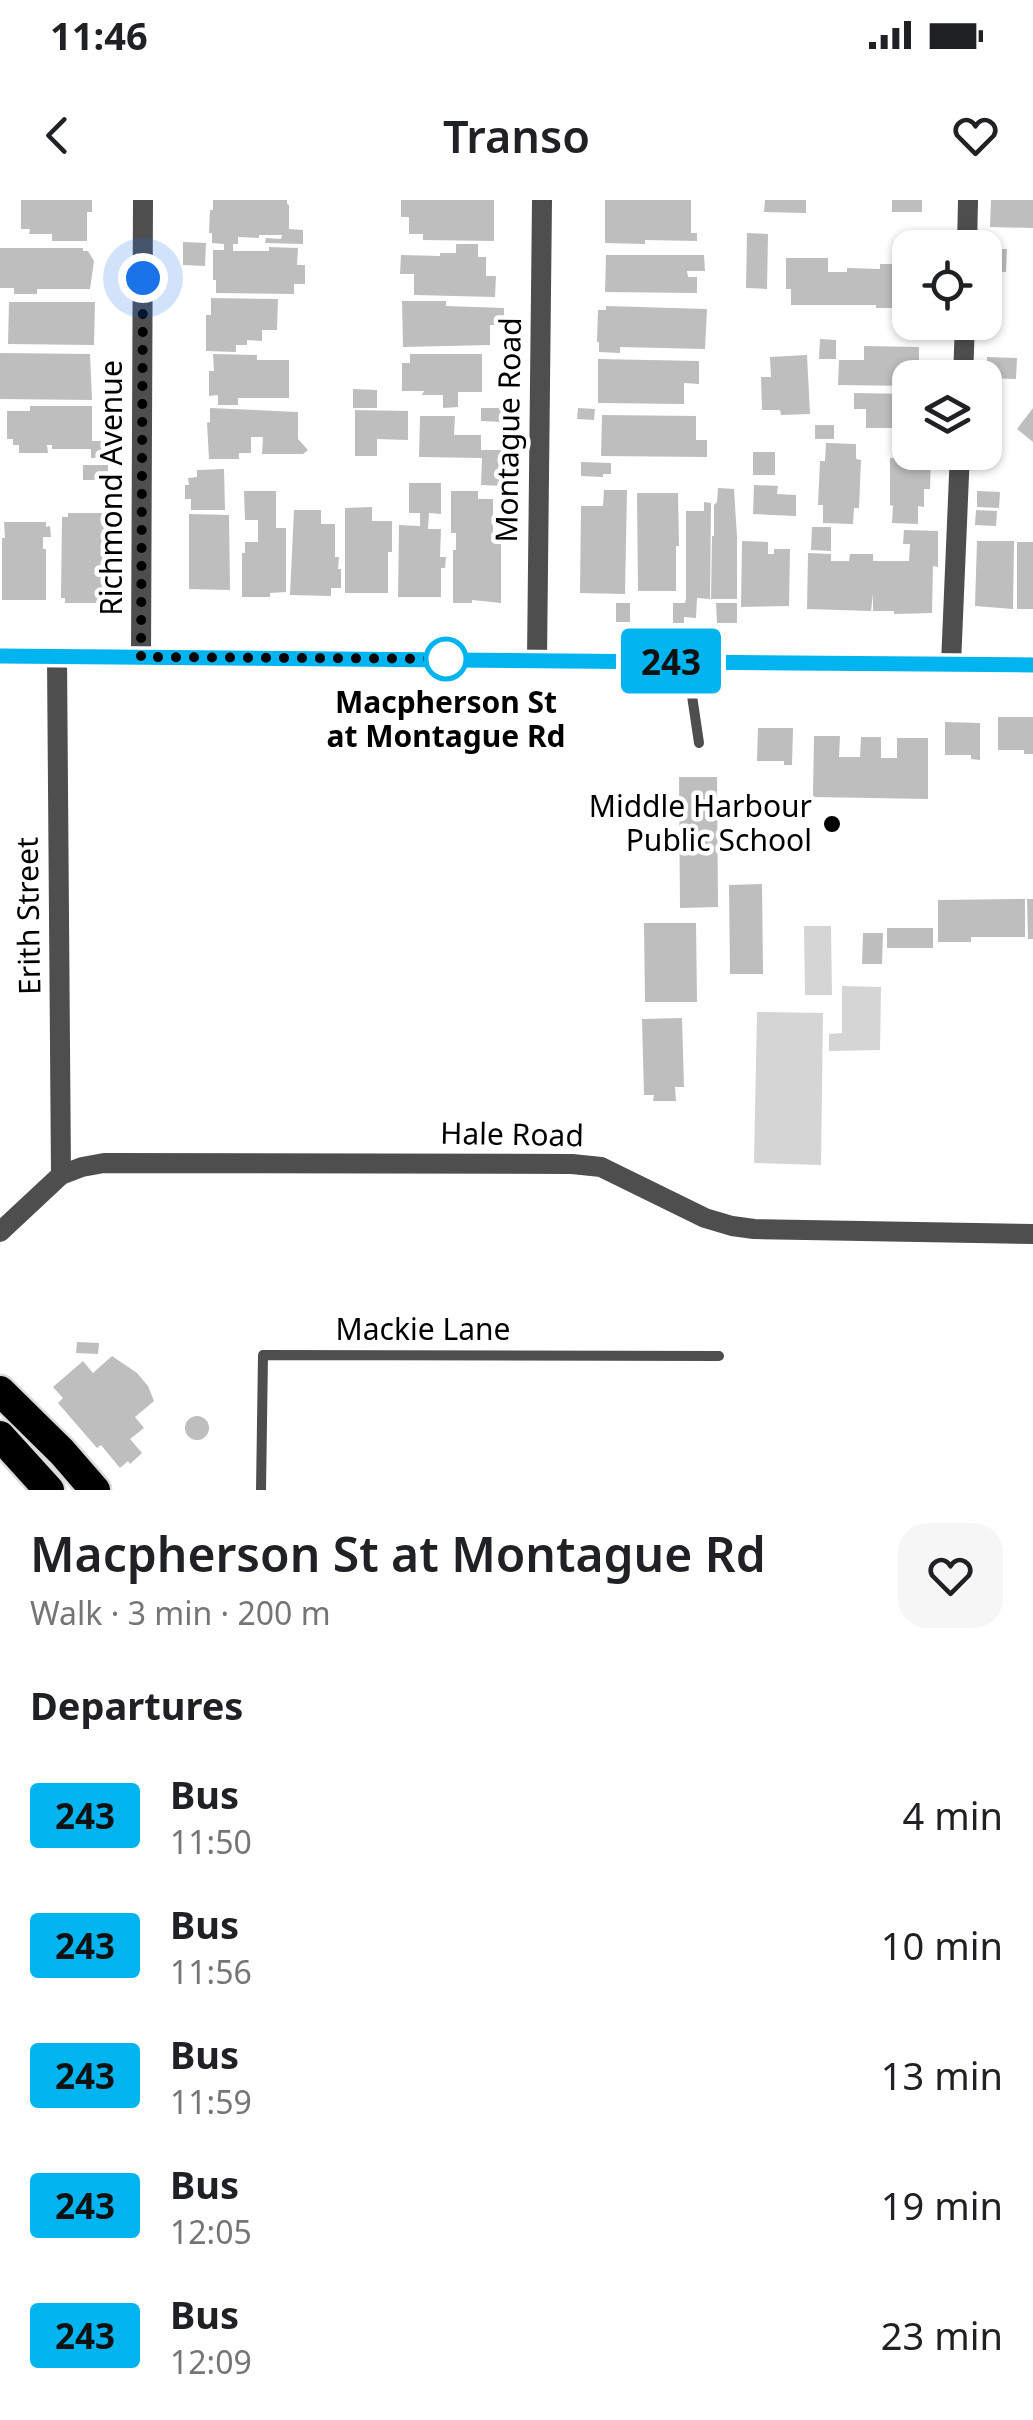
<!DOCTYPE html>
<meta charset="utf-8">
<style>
:root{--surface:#fff;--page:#f6f6f6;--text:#202124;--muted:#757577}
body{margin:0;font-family:"Noto Sans",sans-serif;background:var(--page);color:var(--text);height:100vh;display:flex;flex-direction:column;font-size:38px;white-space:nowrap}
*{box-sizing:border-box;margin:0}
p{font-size:32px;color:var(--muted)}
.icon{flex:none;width:55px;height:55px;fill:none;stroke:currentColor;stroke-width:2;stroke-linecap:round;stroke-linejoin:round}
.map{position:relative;height:1290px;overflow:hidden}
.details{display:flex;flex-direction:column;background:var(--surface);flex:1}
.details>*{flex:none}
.badge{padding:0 20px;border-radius:8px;font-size:35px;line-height:65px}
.fabs{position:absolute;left:892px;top:30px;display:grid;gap:20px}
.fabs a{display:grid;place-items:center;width:110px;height:110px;border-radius:20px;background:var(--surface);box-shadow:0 2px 8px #0004;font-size:50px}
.you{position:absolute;width:50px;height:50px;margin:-25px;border:8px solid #fff;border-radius:50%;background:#1a73e8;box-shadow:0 0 0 15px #1a73e833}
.map>.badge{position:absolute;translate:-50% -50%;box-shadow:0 0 0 5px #fff}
h2{padding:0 30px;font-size:38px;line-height:90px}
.round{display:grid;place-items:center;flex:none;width:105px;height:105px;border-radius:30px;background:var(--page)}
.headline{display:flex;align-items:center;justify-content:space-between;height:170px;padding:0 30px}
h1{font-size:48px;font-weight:600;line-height:75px}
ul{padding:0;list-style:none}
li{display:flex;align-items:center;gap:30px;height:130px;padding:0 30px}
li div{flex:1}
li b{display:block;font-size:38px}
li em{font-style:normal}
li .badge{min-width:110px;font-weight:700;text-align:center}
.status{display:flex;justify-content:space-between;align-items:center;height:70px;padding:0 50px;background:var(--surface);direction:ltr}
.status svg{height:28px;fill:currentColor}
header{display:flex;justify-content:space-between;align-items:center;height:130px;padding:0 30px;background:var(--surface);font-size:45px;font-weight:600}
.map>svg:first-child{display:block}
.green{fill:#d5d5d5}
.building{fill:#bebebe}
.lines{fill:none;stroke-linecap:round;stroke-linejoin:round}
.highway-casing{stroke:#dbdbdb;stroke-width:35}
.lane{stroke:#4e4e4e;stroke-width:10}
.street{stroke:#4e4e4e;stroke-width:20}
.secondary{stroke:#1b1b1b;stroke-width:20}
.highway{stroke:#000;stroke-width:30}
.line-casing{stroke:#fff;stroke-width:22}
.line{stroke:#00b5ef;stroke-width:15}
.walk{stroke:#000;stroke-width:10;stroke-dasharray:0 18}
.stop-dot{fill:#fff;stroke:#00b5ef;stroke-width:5}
.poi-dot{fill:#000;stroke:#fff;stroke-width:4}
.labels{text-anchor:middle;stroke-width:9;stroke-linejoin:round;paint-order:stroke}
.street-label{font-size:30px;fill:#000;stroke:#fff}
.stop-label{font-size:30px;font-weight:bold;fill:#000;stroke:#fff}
.poi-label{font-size:30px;fill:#000;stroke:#fff;text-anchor:end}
</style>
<div class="status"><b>11:46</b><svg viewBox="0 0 49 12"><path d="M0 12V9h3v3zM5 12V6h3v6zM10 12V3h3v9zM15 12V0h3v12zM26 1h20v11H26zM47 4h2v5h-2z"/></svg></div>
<header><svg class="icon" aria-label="back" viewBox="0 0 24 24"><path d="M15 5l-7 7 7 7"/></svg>Transo<svg class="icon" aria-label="heart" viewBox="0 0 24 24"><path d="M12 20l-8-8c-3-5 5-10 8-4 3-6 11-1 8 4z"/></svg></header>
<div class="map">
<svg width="1033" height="1290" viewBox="0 0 1033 1290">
<rect width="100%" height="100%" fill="#fff"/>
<!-- green -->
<g class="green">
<polygon points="804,726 831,726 832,795 805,795"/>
<polygon points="842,786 881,787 880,850 829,851 829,834 842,833"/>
<polygon points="757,812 823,813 821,965 754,963"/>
</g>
<!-- building -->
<g class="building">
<polygon points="21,0 92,0 92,12 87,12 87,41 52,41 52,34 29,34 30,29 21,29"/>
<polygon points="213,0 287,0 287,4 289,5 289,29 303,30 303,44 265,43 266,38 281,39 282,35 259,35 259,38 238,37 238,44 233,44 233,51 269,51 269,47 298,48 297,65 305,65 305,84 294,84 294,94 216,93 216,80 213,80 213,50 224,50 224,44 212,43 212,33 209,33 210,10 213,10"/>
<polygon points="401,0 494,0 494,41 423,40 423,34 409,34 409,17 401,17"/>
<polygon points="605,0 691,0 691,33 697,33 697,41 645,40 645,44 605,43"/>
<polygon points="765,0 806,0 806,13 764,12"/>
<rect x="892" y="0" width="30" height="12"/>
<polygon points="991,0 1033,0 1033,28 990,27"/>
<polygon points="747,33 768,34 767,89 746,88"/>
<polygon points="183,42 206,43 205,66 183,65"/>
<polygon points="456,44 478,44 478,57 486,57 486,76 496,76 495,97 414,95 414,74 400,74 401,55 440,56 440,53 456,53"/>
<polygon points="0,48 83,48 83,51 88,51 94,61 90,89 37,89 37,94 14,94 14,88 0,88"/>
<polygon points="985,49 1007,49 1006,72 985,72"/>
<polygon points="606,55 704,55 705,71 687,71 688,77 697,77 697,93 605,92"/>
<polygon points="786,58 828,58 828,72 847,72 847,68 880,69 880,64 908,64 910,98 908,98 907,108 876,108 876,105 791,105 791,89 786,89"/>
<polygon points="211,98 278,99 277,130 262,130 262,141 247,140 247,145 236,145 236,152 206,151 206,115 211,115"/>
<polygon points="402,101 446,101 446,106 504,108 504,125 490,125 490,145 403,147"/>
<polygon points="9,102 95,102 94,145 8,144"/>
<polygon points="606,106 707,109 705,149 620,147 620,153 599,152 599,142 597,142 598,110 606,110"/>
<rect x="926" y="122" width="19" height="13"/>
<polygon points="820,139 836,140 836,159 819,159"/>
<polygon points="864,146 919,147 919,164 923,164 923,178 910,178 910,186 838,185 839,160 864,160"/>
<polygon points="0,153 90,154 92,200 0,199"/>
<polygon points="213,154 257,155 257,160 289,160 289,198 238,198 238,205 218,205 218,195 209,196 209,171 214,171"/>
<polygon points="410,154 482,154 482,192 458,192 458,207 443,208 443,195 422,195 424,191 402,191 402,163 410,163"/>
<polygon points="807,155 810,214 781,215 780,210 762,210 761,177 771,177 770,157"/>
<polygon points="987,157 1017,158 1016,179 987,178"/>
<polygon points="598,159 699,161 699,184 684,183 684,204 598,203"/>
<polygon points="353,189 377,190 377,208 353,208"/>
<polygon points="854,193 910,194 910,228 866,228 866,209 854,209"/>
<polygon points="30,206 92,206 92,241 108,241 108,258 91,258 91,249 52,249 52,245 47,245 48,253 19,253 19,245 13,245 13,239 7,239 7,211 30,211"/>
<polygon points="210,208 298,212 298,239 308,250 303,254 262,254 263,237 251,237 251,253 239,253 239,259 209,259 207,223 210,222"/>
<polygon points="481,208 503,208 503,222 481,221"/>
<polygon points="578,208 595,209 594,220 577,219"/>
<polygon points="1033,208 1033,242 1017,229"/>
<polygon points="355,210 408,211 408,240 377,239 377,256 355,256"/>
<polygon points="602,215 696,216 696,240 707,240 707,257 601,256"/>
<polygon points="420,216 455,216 454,235 481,235 481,250 504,250 503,286 481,285 482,258 419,257"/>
<rect x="815" y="225" width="19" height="14"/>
<polygon points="826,243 856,244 856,259 861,260 859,308 854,308 853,324 823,323 823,305 818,305 820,261 825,261"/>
<polygon points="894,243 910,244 910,252 931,253 930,289 924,289 924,307 918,306 918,324 892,323 893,306 890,305 890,258 894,258"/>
<rect x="753" y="252" width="22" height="23"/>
<polygon points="581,262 611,263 611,274 603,274 603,277 581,276"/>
<rect x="83" y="265" width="25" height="15"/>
<polygon points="224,269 225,310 191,310 191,299 185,299 185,285 189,285 188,278 197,277 197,270"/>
<polygon points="409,283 441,283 441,314 429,313 428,329 441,329 440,357 446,357 445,368 441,368 441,397 398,397 399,325 420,326 420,313 409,313"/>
<polygon points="754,285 778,286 777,294 796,295 796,316 753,314"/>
<polygon points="718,288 734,289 737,337 737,399 711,399 712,336 714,336 714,305 717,302"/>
<polygon points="604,290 627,290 625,394 580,393 581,306 603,306"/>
<polygon points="244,291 276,291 276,328 286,328 286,392 270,393 270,397 242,397 242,353 245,353 245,342 258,342 258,320 245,320"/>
<polygon points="451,291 478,291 478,299 493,299 493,335 501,335 501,403 472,400 472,403 453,403 453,350 456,350 456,333 451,333"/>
<polygon points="977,291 1000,292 999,308 977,307"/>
<polygon points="637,293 678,293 679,346 676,346 676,391 638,391"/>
<polygon points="704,302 711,303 710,399 697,398 696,418 684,417 684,423 673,423 673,403 685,403 686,398 686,311 704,311"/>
<polygon points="372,307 372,321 392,321 392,352 388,352 388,393 345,393 345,308"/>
<polygon points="294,310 321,310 321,324 335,324 335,357 339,357 338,369 341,369 341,388 331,388 331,396 290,395"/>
<polygon points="976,310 997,311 996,326 975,325"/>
<polygon points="68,313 106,313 105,399 99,399 99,403 65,403 65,398 61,398 62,317 68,317"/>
<polygon points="189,314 229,315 230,390 189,389"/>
<polygon points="4,322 46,322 46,327 50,326 51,337 43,337 43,349 46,349 46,400 2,400 2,338 5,338"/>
<polygon points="812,327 831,327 831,351 811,350"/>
<polygon points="904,330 938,331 938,367 933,366 932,413 894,414 894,411 873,411 873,394 871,411 807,409 808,353 831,354 831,361 849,361 850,354 873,354 873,361 909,361 910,344 903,344"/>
<polygon points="742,341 768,342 768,354 774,354 774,349 790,349 789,406 741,407"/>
<polygon points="977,341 1014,341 1013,409 975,406"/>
<rect x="1017" y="342" width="16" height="67"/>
<rect x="616" y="403" width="14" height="19"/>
<polygon points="716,403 737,403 737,423 717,423"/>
<polygon points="998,517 1033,517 1033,554 1024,554 1024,550 998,550"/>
<polygon points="945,522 980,523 980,560 971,559 971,555 945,555"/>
<polygon points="758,528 793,528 792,565 784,565 784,561 757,561"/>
<polygon points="814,536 840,536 839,557 860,557 861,537 881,537 881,558 897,558 897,538 928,538 928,599 813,597"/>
<polygon points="679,577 717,577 718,707 680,708"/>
<polygon points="762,684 763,774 730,774 729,685"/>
<polygon points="1025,699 1025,737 971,737 971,742 938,742 938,700"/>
<polygon points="1027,699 1033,699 1033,739 1028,739"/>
<polygon points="644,723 696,723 697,802 645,802"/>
<rect x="887" y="728" width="46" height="20"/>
<polygon points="863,733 883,733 882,764 862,764"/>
<polygon points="682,818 684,887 675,887 676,901 653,901 654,895 644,895 642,819"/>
<polygon points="77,1142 99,1143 98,1154 76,1153"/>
<polygon points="112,1156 137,1173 148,1186 154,1201 135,1217 144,1228 130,1239 142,1253 130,1264 128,1261 120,1268 101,1245 97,1248 58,1203 63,1198 53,1187 83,1161 93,1173"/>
<circle cx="197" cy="1228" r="12"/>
</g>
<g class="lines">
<defs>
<g id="highway">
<polyline points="0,1191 62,1252 95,1290"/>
<polyline points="0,1236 49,1290"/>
</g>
</defs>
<!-- highway casing -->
<use href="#highway" class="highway-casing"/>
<!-- lane -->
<g class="lane">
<polyline points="687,462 699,543"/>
<polyline points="261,1290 263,1155 719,1156"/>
</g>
<!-- street -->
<g class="street">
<polyline points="967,48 968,0"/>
<polyline points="963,178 965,122"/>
<polyline points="57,457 61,975"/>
<polyline points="141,457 143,0"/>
<polyline points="537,460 542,0"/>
<polyline points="951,464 960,252"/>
<polyline points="0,1032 61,975 82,967 104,963 572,964 601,967 705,1018 732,1026 754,1029 1033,1034"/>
</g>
<!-- secondary -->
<polyline class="secondary" points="0,456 1033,465"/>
<!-- highway -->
<use href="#highway" class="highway"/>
</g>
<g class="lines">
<defs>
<polyline id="line" points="0,456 1033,465"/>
</defs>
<!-- line casing -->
<use href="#line" class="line-casing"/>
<!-- line -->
<use href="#line" class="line"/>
<!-- walk -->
<polyline class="walk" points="143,78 141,457 458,459 446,459"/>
</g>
<!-- markers -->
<circle class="stop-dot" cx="446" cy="459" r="20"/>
<circle class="poi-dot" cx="832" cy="624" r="10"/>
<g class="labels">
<!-- street labels -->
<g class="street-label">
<text transform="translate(509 230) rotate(-89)" y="10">Montague Road</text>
<text transform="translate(112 288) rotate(-90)" y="10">Richmond Avenue</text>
<text transform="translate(29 716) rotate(-91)" y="10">Erith Street</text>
<text transform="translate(512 935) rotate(1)" y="10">Hale Road</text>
<text x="423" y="1140">Mackie Lane</text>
</g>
<!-- stop labels -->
<g class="stop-label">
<text x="446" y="513">Macpherson St<tspan x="446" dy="34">at Montague Rd</tspan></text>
</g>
<!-- poi labels -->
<g class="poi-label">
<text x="812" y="617">Middle Harbour<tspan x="812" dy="34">Public School</tspan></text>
</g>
</g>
</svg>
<div class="fabs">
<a><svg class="icon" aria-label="locate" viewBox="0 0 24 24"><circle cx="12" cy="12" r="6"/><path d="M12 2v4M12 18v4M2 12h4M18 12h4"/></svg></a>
<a><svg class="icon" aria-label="layers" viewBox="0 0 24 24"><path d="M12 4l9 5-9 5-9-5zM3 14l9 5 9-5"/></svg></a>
</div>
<div class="you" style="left:143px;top:78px"></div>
<b class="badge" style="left:671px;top:461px;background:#00b5ef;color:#111">243</b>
</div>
<section class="details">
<div class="headline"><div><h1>Macpherson St at Montague Rd</h1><p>Walk · 3 min · 200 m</p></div><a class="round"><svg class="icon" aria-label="heart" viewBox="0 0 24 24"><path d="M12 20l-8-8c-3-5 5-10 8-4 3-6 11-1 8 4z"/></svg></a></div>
<h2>Departures</h2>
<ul>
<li><span class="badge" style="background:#00b5ef;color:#111">243</span><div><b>Bus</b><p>11:50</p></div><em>4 min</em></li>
<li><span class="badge" style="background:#00b5ef;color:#111">243</span><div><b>Bus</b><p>11:56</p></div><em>10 min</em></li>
<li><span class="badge" style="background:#00b5ef;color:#111">243</span><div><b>Bus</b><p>11:59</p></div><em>13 min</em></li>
<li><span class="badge" style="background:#00b5ef;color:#111">243</span><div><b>Bus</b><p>12:05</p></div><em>19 min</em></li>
<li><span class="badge" style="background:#00b5ef;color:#111">243</span><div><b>Bus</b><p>12:09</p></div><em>23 min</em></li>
</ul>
</section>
